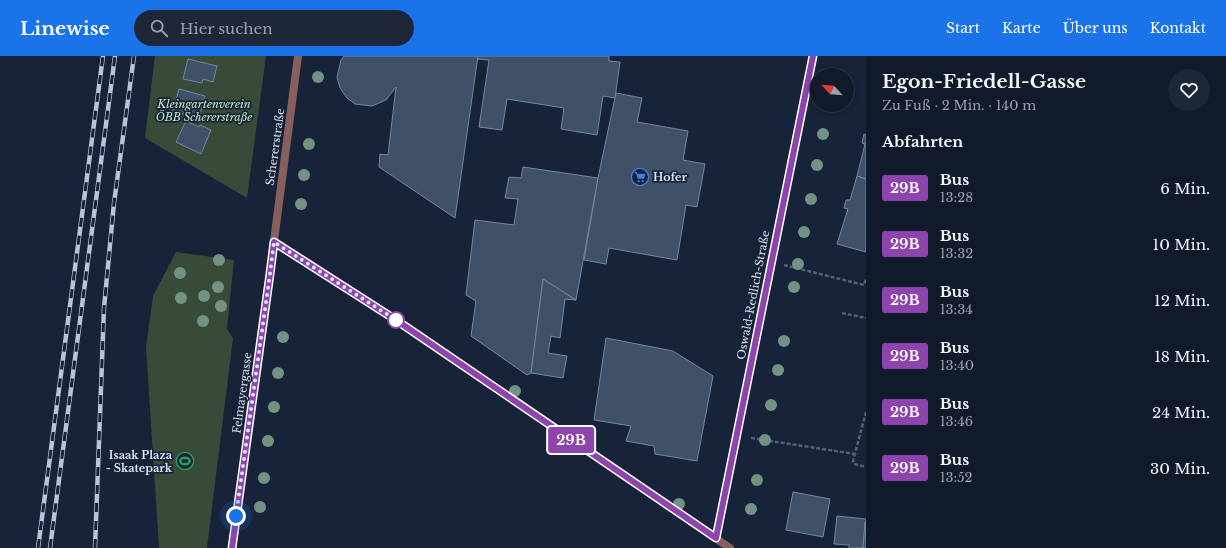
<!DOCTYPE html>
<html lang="de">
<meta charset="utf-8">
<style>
:root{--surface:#101a2b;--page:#1e2737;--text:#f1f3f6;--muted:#9ca1a9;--line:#303847;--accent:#1a73e8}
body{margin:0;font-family:"Libre Baskerville",serif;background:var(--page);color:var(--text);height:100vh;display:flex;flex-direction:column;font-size:15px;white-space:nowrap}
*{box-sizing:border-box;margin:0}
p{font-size:13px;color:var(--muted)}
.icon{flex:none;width:22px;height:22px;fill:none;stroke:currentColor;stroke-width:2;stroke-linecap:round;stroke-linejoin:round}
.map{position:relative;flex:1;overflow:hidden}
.side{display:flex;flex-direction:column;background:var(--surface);width:360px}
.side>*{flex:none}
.badge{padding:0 8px;border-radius:3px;font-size:14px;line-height:26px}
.needle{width:26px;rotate:296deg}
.tools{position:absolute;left:810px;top:12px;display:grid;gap:8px}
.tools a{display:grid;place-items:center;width:44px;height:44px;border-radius:50%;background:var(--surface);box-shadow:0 2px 10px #0003,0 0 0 1px var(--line);font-size:20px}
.you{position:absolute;width:20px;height:20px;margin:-10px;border:3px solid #fff;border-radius:50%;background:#1a73e8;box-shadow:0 0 0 6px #1a73e833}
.map>.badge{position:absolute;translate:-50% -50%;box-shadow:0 0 0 2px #fff}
h2{padding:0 16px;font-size:15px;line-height:36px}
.round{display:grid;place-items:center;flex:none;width:42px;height:42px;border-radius:21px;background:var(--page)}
.summary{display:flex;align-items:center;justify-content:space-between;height:68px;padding:0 16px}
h1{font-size:19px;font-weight:700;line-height:30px}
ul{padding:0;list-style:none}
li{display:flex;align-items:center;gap:12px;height:56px;padding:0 16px}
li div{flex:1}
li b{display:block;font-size:15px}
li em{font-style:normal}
li .badge{min-width:44px;font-weight:700;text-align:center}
header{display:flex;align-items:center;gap:24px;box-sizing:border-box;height:56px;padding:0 20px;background:var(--accent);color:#fff}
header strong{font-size:19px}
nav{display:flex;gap:22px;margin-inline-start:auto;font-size:14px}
.search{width:280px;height:36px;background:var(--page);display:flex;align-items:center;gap:10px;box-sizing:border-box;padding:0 14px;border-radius:22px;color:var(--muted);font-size:15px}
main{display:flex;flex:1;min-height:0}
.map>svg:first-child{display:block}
.green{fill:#374b38}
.building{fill:#415069;stroke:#7687a1}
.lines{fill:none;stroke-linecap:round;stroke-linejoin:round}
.path{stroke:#546074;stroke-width:2.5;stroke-dasharray:4 2;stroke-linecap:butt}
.street{stroke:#865f5e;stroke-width:8}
.rail-casing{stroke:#bac4d4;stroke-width:4.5}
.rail{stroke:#162339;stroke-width:3;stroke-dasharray:9;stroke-linecap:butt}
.tree{fill:#729383}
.line-casing{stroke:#fff;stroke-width:9}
.line{stroke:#8e44ad;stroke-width:6}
.walk{stroke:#dae3f2;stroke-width:4;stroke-dasharray:0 7.2}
.stop-dot{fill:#fff;stroke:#8e44ad;stroke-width:2}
.labels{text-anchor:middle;stroke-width:3.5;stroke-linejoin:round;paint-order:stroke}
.park-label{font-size:11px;font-style:italic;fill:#beefbf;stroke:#162339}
.street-label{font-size:11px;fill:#dae3f2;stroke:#162339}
.poi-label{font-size:11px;font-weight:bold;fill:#dae3f2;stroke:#162339;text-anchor:start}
</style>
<header>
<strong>Linewise</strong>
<div class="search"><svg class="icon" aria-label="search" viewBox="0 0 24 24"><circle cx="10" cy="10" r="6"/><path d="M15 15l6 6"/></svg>Hier suchen</div>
<nav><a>Start</a><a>Karte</a><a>Über uns</a><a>Kontakt</a></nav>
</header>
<main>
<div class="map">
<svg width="866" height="492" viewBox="0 0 866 492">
<rect width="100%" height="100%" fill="#162339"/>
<!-- green -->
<g class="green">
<polygon points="155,0 266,0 247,142 145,82"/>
<polygon points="176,196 234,204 227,273 233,282 207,492 159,492 146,291 153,240"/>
</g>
<!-- building -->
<g class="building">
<polygon points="344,0 478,0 455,162 379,111 380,98 388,99 396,31 386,44 372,50 355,48 347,42 340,32 337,21 341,4"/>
<polygon points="478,0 609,0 609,5 620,6 615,42 603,40 597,79 561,73 564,52 507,43 502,74 479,71 489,4 477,3"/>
<polygon points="188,3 217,10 213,26 203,23 202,27 183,23"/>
<polygon points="179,33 205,40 199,62 173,55"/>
<polygon points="616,37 642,42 637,66 688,75 683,104 705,108 697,151 686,149 677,204 609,192 606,208 584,204 598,122"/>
<polygon points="186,65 199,71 200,69 211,74 201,98 176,86"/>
<polygon points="864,78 866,79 866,123 857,120 865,88 862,87"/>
<polygon points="523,111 598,122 576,244 543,223 531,317 527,319 471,280 476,245 466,239 475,164 514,169 518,143 505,142 509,121 521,122"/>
<polygon points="857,120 866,123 866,196 837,188 848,153 844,152 846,144 850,144"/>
<polygon points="543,223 576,244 565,243 560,282 551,280 548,297 567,300 563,322 531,317"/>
<polygon points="606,282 673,295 713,320 697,405 655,398 654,390 626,385 631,370 594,364"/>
<polygon points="793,436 830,443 823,481 786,474"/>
<polygon points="837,460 866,463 863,492 849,492 849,489 834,488"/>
<polygon points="865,466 866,492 863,492"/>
</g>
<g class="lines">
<!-- path -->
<g class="path">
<polyline points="784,209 864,229 866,223"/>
<polyline points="842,257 866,262"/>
<polyline points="866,356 853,405 854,408 866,411"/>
<polyline points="751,382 855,398"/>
</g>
<!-- street -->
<g class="street">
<polyline points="274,185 396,264 730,492"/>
<polyline points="716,482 813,0"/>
<polyline points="232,492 270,218 274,185 298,0"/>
</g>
<defs>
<g id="rail">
<polyline points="38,492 103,0"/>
<polyline points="50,492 115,0"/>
<polyline points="95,492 104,252 114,147 134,0"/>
</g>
</defs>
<!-- rail casing -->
<use href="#rail" class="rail-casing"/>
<!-- rail -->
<use href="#rail" class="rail"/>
</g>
<!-- trees -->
<g class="tree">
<circle cx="318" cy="21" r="6"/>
<circle cx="823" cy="78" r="6"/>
<circle cx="309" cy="88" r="6"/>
<circle cx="817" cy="109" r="6"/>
<circle cx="304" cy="119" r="6"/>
<circle cx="811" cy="143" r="6"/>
<circle cx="301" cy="148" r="6"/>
<circle cx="804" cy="176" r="6"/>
<circle cx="219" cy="204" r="6"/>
<circle cx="798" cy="208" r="6"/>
<circle cx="180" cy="217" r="6"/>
<circle cx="218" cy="231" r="6"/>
<circle cx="794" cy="231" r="6"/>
<circle cx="204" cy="240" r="6"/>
<circle cx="181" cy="242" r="6"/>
<circle cx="221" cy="250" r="6"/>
<circle cx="203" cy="265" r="6"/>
<circle cx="283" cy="281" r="6"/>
<circle cx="784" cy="285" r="6"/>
<circle cx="778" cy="314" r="6"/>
<circle cx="278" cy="317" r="6"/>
<circle cx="515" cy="335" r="6"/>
<circle cx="771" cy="349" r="6"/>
<circle cx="274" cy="351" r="6"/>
<circle cx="576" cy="377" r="6"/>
<circle cx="765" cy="384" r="6"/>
<circle cx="268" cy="385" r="6"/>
<circle cx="264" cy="422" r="6"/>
<circle cx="757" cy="424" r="6"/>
<circle cx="679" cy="448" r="6"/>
<circle cx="260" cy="451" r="6"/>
<circle cx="751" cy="453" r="6"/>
</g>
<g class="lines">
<defs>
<polyline id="line" points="232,492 270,218 274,186 396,264 716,482 813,0"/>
</defs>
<!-- line casing -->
<use href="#line" class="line-casing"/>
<!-- line -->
<use href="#line" class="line"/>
<!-- walk -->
<polyline class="walk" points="236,460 270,218 274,186 396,264"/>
</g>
<!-- icons -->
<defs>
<symbol id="supermarket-ring" viewBox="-11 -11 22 22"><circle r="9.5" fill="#162339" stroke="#3f7fe0" stroke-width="1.5"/><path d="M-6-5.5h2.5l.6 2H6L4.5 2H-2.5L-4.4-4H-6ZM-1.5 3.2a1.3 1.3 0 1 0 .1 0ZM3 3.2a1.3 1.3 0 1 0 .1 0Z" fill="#3f7fe0"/></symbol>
<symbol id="stadium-ring" viewBox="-11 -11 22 22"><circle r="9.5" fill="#162339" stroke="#2e9e5b" stroke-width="1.5"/><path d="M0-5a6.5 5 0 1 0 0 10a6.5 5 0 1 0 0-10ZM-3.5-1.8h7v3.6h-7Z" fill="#2e9e5b"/></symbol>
</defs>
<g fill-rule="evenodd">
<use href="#supermarket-ring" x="630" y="111" width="20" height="20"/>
<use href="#stadium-ring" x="175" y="395" width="20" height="20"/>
</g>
<!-- markers -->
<circle class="stop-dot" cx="396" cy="264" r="8"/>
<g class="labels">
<!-- park labels -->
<g class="park-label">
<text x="204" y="52">Kleingartenverein<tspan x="204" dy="13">ÖBB Schererstraße</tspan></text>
</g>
<!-- street labels -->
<g class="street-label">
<text transform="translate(275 91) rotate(-82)" y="4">Schererstraße</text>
<text transform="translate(753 239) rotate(-79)" y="4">Oswald-Redlich-Straße</text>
<text transform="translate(242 337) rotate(-82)" y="4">Felmayergasse</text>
</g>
<!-- poi labels -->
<g class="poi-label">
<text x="653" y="125">Hofer</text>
<text x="172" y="403" text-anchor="end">Isaak Plaza<tspan x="172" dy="13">- Skatepark</tspan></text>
</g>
</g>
</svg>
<div class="tools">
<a><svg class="needle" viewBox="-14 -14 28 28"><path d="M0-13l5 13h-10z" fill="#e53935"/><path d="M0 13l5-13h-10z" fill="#9ca1a9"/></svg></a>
</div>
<div class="you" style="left:236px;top:460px"></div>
<b class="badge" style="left:571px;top:384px;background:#8e44ad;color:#fff">29B</b>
</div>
<section class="side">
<div class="summary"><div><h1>Egon-Friedell-Gasse</h1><p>Zu Fuß · 2 Min. · 140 m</p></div><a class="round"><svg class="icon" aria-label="heart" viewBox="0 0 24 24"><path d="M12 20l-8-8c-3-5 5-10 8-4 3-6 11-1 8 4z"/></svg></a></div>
<h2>Abfahrten</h2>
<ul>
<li><span class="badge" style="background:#8e44ad;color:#fff">29B</span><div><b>Bus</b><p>13:28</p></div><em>6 Min.</em></li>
<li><span class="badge" style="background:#8e44ad;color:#fff">29B</span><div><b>Bus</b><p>13:32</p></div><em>10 Min.</em></li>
<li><span class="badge" style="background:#8e44ad;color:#fff">29B</span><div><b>Bus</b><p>13:34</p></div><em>12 Min.</em></li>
<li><span class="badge" style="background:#8e44ad;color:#fff">29B</span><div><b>Bus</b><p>13:40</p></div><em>18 Min.</em></li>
<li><span class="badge" style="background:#8e44ad;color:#fff">29B</span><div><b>Bus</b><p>13:46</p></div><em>24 Min.</em></li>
<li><span class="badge" style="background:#8e44ad;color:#fff">29B</span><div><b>Bus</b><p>13:52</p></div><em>30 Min.</em></li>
</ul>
</section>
</main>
